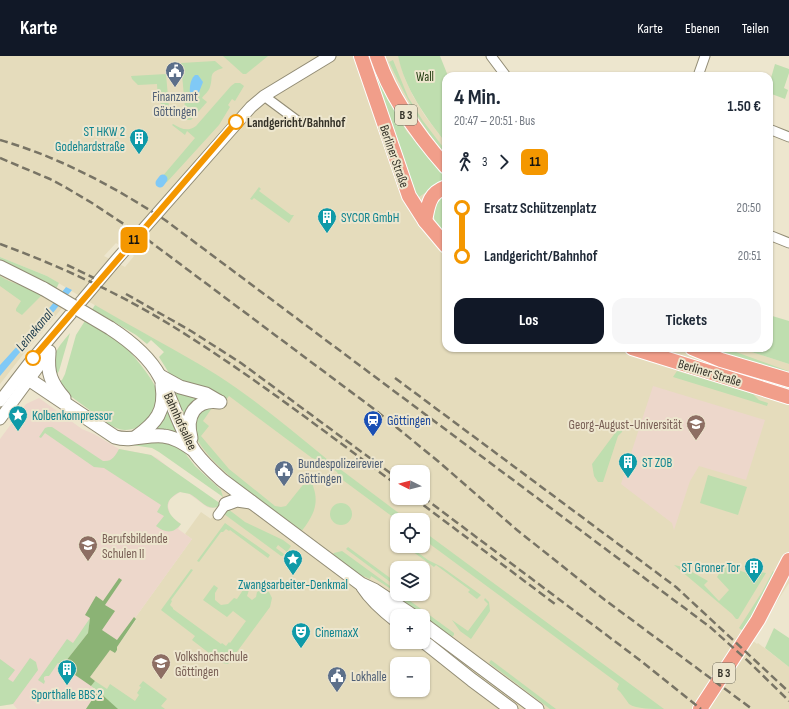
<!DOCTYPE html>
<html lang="de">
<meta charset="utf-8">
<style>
:root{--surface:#fff;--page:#f6f6f7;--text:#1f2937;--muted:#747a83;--accent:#111827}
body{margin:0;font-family:"Sofia Sans Condensed",sans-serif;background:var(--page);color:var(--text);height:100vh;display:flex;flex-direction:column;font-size:15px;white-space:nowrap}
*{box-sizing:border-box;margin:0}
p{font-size:13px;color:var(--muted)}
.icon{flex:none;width:22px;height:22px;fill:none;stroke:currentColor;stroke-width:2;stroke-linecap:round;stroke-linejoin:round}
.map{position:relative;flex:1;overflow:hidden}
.side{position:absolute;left:442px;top:16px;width:331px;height:280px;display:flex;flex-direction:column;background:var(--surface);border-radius:12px;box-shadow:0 1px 3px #0004}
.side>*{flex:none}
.badge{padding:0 8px;border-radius:6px;font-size:14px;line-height:26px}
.needle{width:26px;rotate:276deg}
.fabs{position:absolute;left:390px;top:409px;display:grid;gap:8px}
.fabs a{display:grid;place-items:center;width:40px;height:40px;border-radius:8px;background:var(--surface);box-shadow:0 1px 3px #0004;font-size:20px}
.map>.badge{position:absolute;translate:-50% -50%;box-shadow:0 0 0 2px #fff}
.legs{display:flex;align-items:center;gap:6px;height:44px;padding:0 12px;font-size:13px}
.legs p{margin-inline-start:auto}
.summary{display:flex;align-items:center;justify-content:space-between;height:68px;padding:0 12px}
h1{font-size:22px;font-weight:700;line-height:30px}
.cta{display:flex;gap:8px;margin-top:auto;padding:8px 12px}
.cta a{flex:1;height:46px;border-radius:12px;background:var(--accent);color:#fff;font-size:16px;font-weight:700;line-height:46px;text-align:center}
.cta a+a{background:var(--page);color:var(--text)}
ul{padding:0 12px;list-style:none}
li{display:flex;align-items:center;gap:14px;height:48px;font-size:15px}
li i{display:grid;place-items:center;width:6px;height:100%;margin:0 5px;background:currentColor}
li i::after{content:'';width:10px;height:10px;margin:-5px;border:3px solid;border-radius:50%;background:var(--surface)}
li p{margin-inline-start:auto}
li:first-child i{background:linear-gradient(#0000 50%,currentColor 0)}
li:last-child i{background:linear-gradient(currentColor 50%,#0000 0)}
header{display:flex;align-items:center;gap:24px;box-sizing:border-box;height:56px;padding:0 20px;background:var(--accent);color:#fff}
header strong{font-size:19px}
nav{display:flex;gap:22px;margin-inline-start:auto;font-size:14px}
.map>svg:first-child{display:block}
.built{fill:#e5dcbc;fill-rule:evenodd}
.education{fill:#edd7cb}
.green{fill:#bfdeaf}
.forest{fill:#8bb375}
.water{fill:#80c9f6}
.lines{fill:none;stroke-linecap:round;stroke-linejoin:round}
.canal{stroke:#80c9f6;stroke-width:9}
.minor-casing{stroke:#928c75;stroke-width:11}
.tertiary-casing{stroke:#928c75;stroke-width:13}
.secondary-casing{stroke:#928c75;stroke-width:15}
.primary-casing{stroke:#fff;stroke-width:16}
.minor{stroke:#fff;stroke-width:9}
.tertiary{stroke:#fff;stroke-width:11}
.secondary{stroke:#fff;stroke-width:13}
.primary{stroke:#f19e8a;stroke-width:14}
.rail{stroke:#787465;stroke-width:2.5;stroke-dasharray:8 4;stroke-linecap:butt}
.secondary-bridge-casing{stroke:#928c75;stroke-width:15;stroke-linecap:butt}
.secondary-bridge{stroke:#fff;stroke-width:13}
.line-1-casing{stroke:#fff;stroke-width:9}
.line-1{stroke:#f49700;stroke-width:6}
.stop-1-dot{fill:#fff;stroke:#f49700;stroke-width:2}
.labels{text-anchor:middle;stroke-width:4;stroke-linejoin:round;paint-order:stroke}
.shield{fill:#ede6ce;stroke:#6c695a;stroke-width:1}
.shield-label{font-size:12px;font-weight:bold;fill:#353329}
.park-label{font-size:13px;fill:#1f390d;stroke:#ede6ce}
.service-label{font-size:13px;fill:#4e5e75;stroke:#ede6ce;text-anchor:start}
.stop-label{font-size:13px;font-weight:bold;fill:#353329;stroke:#ede6ce;text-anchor:start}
.culture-label{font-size:13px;fill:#0d838f;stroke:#ede6ce;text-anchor:start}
.street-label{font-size:13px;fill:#353329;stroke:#ede6ce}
.transit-label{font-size:13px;fill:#164399;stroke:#ede6ce;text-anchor:start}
.education-label{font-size:13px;fill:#785e54;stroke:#ede6ce;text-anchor:start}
.water-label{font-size:14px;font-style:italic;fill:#17374a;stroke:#ede6ce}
</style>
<header>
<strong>Karte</strong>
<nav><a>Karte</a><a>Ebenen</a><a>Teilen</a></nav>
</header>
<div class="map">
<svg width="789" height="653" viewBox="0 0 789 653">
<rect width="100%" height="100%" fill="#ede6ce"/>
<!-- built -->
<g class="built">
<path d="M0,0H398L405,23L413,40L425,60L446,87V292H739L789,308V527L759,573L741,574L740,575L757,588L758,587L789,611V653H86L98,635L91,630L95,625L90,621L110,593L115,597L117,594V591L136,564L135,562L192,483L185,478L201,456L211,463L221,448L222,437L195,379L197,356L160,289L47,220L0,201ZM116,187L134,200L125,211L104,200ZM397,416H423V442H397ZM397,464H423V490H397ZM397,512H423V538H397ZM397,560H423V586H397ZM397,608H423V634H397Z"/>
<polygon points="0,216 12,221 63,251 21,301 0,328"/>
</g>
<!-- education -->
<g class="education">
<polygon points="653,330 765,364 746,424 699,410 690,425 674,474 672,467 621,428"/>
<polygon points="39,342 82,373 94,378 119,393 151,399 157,402 217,451 210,452 207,451 188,437 180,436 170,443 168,450 171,461 181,468 178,473 192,483 135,562 136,563 117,591 117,594 115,597 110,594 90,621 95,625 91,630 98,635 86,653 17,653 13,648 0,650 0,383 26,348"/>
</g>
<!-- green -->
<g class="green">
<polygon points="223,0 268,0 246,18 243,18"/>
<path d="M398,0H440L448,20H446V87C425,60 405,33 398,0Z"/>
<path d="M393,4L408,41L423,65L446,95V98C421,71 405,39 389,6Z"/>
<path d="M215,5L223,12C207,17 214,20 210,31C209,35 204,39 202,42L207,46L191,64C177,65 168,54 158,45L157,28L138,29L132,23L131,20L166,18L169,52L177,58H185L187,55L185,52L181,7Z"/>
<polygon points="775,8 789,13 789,17 784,32 788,34 785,43 769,37 769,29"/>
<polygon points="373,13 385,38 407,76 446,121 446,125 438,128 416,143 371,14"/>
<path d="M235,27H240L244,30L235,45L232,43L228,49L230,51L219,69L167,126L161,122L195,82L187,75L185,79L172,69L173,68C181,73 188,76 196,70L231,30Z"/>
<polygon points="259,131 261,133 259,135 291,159 294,159 289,167 254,142 252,144 250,143"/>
<path d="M446,137V182C435,165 432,166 435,146Z"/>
<polygon points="0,201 47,220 59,227 56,233 0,206"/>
<path d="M0,220C13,229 29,230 42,239L22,259L16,255V253L21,245L0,230Z"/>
<path d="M95,249C135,273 177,294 217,319C256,344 292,375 328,404L326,407L312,402L229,340L226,344L177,323L169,317L159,301L164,296L151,284L147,288L136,279L104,260L96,270C103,275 112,280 119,285C129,293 148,317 154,328C164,349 147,374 125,374C119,374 115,371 110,369L69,339L58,326L62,324L65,318L76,279Z"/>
<polygon points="769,259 789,265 789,308 739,292 769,292"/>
<path d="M70,277L59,315L57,318C46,303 61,288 70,277Z"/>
<polygon points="702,292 725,292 788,315 788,317"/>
<polygon points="677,315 753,338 759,344 768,347 767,350 673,321"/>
<polygon points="169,327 206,340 187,367"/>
<polygon points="167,345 180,378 148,374"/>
<path d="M214,349L203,365L209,370L201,380L229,413L275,450L281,451L286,450L310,420L312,421C311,427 314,431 315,437C318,453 310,464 301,476C278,458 190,399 193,368C194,364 196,360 197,356Z"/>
<polygon points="621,369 623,371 622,376 618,380 603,426 598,426 594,420 592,408"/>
<path d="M48,371H52L103,405C112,406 115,400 119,393L151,399L221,448C210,459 200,443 190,438C187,437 183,437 180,436C161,445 166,458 181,468C174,478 165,477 156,470L164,460L157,456L161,449L104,412L94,411L45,377L41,382L39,381L45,372Z"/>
<polygon points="155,384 161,384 181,392 195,410 221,434 223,441 159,396 152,392 132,389"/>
<polygon points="336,410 408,464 397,464 340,422 337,416 333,413"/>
<polygon points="708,419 747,431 738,459 700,447"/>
<circle cx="341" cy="458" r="11"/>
<polygon points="228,453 245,466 283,484 291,490 287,496 278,489 276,492 284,498 283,500 281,500 224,458"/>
<polygon points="225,467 270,499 268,502 230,474 229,475 226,473 223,476 221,476 199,506 197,505"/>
<path d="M423,475L664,653C654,653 636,653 629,648C625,643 622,637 617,633L619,628L423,483Z"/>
<polygon points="405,490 409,490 428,504 442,511 481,539 477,543 468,536 470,534 436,509 434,511"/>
<polygon points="348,491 397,527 397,531 346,493"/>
<polygon points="342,495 397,535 397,537 371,520 370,523 354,516 332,499 334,497"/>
<polygon points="727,505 736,508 735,513 759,521 761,516 766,517 738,563 736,563 732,558 674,509 683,511 708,525 704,529 719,545 729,534 717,521"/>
<polygon points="191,513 193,514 171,544 172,545 170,549 173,552 173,553 221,588 222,587 226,590 229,586 230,587 246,565 233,555 227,561 203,544 214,529 218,532 215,537 215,544 221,549 228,548 234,542 237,543 243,534 249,534 247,540 252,544 256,541 257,536 263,533 269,536 272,542 270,551 228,608 222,607 192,584 195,580 161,554"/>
<polygon points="773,515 775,518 760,547 742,574 739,572 762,536"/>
<polygon points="391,537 399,541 406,542 454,577 454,579 450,583 423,563 423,560 419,560"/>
<polygon points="485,542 489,546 490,555 471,583 460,575 452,564 468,575 488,548 484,544"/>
<polygon points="90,562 88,577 62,610 58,607 49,620 46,620 44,621 44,624 45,625 44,628 38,624 67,583 73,587"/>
<polygon points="774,572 789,582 789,611 765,592"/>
<polygon points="30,602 36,606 38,614 13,648 0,650 0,603 15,614 8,623 13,626"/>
<polygon points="491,604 556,653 550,653 489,607"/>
<polygon points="95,625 107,633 110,628 135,645 139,639 137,637 141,631 139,630 143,625 167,643 161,650 165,653 86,653 98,635 91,630"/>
</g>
<!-- forest -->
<g class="forest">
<polygon points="119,522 122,524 105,549 115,555 102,574 117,584 134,561 136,563 117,591 117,594 115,597 110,594 90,621 95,625 91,630 62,610 88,577 90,562 85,559 96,540 103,545"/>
<polygon points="98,635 118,653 86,653"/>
</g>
<!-- water -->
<g class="water">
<path d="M195,19H198L203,26L196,44L191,43C189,36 189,24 195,19Z"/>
<polygon points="66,231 72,234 0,320 0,309 31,275"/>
</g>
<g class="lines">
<!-- canal -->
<polyline class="canal" points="160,127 163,123"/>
<defs>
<g id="minor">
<polyline points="491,0 506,20"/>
<polyline points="698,20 705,0"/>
<polyline points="264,40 299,66"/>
<polyline points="769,73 789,81"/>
<polyline points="769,179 789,187"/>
<polyline points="218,459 226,448"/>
</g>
<g id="tertiary">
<polyline points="0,345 30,306 117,203 251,51 264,40 330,0"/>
<polyline points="0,363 50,295"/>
</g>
<g id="secondary">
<polyline points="0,211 44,233"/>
<path d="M110,272C130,285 149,300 160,321C173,345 179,373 195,396C203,407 212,415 222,424L361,528L374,534L413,560"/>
<path d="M49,297C47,317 51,327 64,342"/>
<polyline points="160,320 180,331 206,338 218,345"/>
<path d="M30,324L115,381C131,386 147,378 163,380C174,381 183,387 192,393"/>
<path d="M136,381C156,367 166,355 162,329"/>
<path d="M191,382C185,360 195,342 220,346"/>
<polyline points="226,448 237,444 251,446"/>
<path d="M363,531C372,545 384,555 397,565"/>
<polyline points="423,568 537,653"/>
<polyline points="423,585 472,624 511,653"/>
</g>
<g id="primary">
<polyline points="361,0 409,140 425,165 446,190"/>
<path d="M377,0C391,42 417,78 446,111"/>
<path d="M425,165C428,149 429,137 446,131"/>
<polyline points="632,292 789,341"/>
<polyline points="692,292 721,304 789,324"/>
<polyline points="700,653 758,564 789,504"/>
</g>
</defs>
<!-- minor casing -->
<use href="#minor" class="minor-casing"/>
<!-- tertiary casing -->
<use href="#tertiary" class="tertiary-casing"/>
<!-- secondary casing -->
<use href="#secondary" class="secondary-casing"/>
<!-- primary casing -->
<use href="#primary" class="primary-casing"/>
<!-- minor -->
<use href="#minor" class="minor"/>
<!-- tertiary -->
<use href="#tertiary" class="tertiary"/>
<!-- secondary -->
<use href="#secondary" class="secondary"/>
<!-- primary -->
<use href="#primary" class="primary"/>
<!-- rail -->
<g class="rail">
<path d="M0,84C59,101 113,130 165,164L710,571L748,605L789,645"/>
<polyline points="0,102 50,123 65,131 92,147 148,184 374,353 439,406 517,474 605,544 752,653"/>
<path d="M0,188C60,210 123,239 177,273C254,321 325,376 397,429"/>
<polyline points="67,209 94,222"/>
<polyline points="126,238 191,275 241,307 397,422"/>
<polyline points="395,322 676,531 789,636"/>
<polyline points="423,441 641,605 701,653"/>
<polyline points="414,442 555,548"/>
</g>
<defs>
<polyline id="secondary-bridge" points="44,233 110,272"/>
</defs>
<!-- secondary-bridge casing -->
<use href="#secondary-bridge" class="secondary-bridge-casing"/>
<!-- secondary-bridge -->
<use href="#secondary-bridge" class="secondary-bridge"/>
</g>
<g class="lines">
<defs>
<polyline id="line-1" points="33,302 236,66"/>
</defs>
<!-- line-1 casing -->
<use href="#line-1" class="line-1-casing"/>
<!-- line-1 -->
<use href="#line-1" class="line-1"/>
</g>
<!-- icons -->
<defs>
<symbol id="civic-pin" viewBox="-11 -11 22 30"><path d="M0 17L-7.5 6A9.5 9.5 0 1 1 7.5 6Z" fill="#5c6f8a" stroke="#ede6ce"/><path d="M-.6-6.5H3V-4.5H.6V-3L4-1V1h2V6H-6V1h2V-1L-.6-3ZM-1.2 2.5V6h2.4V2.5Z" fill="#fff"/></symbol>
<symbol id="building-pin" viewBox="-11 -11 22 30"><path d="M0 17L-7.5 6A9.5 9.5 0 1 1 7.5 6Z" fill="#0f9aa8" stroke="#ede6ce"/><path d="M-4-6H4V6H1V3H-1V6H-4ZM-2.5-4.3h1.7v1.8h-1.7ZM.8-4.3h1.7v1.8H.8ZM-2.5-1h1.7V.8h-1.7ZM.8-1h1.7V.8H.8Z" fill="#fff"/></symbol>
<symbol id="sight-pin" viewBox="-11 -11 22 30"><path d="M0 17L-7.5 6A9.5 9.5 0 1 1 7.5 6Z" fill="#0f9aa8" stroke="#ede6ce"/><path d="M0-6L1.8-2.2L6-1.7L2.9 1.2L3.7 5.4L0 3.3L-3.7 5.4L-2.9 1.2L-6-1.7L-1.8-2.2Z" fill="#fff"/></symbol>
<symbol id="station-pin" viewBox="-11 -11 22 30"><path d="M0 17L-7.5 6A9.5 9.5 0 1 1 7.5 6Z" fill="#1a4fb4" stroke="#ede6ce"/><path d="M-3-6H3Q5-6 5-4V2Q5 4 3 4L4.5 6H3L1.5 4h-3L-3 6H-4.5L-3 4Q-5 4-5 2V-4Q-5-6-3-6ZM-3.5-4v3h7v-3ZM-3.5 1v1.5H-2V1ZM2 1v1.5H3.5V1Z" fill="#fff"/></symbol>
<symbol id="university-pin" viewBox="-11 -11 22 30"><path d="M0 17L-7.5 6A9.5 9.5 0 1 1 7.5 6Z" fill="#8d6e63" stroke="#ede6ce"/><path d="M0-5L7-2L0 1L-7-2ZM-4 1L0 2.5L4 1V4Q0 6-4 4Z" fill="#fff"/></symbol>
<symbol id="school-pin" viewBox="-11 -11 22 30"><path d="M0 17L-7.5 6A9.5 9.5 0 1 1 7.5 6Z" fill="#8d6e63" stroke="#ede6ce"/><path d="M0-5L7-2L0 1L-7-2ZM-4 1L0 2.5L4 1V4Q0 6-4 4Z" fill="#fff"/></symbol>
<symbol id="theatre-pin" viewBox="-11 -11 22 30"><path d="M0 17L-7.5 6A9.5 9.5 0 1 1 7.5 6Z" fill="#0f9aa8" stroke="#ede6ce"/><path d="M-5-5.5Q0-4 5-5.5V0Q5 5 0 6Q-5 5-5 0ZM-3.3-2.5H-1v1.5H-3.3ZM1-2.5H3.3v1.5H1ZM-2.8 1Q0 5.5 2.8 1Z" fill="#fff"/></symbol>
</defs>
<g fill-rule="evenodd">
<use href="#civic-pin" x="164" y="4" width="22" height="30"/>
<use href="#building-pin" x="128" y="71" width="22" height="30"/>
<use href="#building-pin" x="316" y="150" width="22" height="30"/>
<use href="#sight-pin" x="7" y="348" width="22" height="30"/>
<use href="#station-pin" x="362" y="353" width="22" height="30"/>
<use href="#university-pin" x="685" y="357" width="22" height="30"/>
<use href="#building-pin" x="617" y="395" width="22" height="30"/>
<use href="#civic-pin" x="273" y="403" width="22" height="30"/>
<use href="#school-pin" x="77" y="478" width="22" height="30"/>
<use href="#sight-pin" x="282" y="492" width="22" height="30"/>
<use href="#building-pin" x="743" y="500" width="22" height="30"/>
<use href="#theatre-pin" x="290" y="565" width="22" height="30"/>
<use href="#university-pin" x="150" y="596" width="22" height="30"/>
<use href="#building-pin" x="56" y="602" width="22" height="30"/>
<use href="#civic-pin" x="326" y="609" width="22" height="30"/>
</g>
<!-- markers -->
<g class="stop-1-dot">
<circle cx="236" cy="66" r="7"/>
<circle cx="33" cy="302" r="7"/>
</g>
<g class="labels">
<!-- shield labels -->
<g class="shield">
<rect x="395" y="49" width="22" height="20" rx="3"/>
<rect x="713" y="607" width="22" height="20" rx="3"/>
</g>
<g class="shield-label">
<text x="406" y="63">B 3</text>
<text x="724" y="621">B 3</text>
</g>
<!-- park labels -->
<g class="park-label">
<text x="425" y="25">Wall</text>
</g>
<!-- service labels -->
<g class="service-label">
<text x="175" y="45" text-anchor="middle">Finanzamt<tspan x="175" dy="15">Göttingen</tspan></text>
<text x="298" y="412">Bundespolizeirevier<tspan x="298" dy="15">Göttingen</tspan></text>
<text x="351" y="625">Lokhalle</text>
</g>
<!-- stop labels -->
<g class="stop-label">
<text x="247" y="71">Landgericht/Bahnhof</text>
</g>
<!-- culture labels -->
<g class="culture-label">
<text x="125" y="80" text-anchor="end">ST HKW 2<tspan x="125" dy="15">Godehardstraße</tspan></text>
<text x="341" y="166">SYCOR GmbH</text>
<text x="32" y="364">Kolbenkompressor</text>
<text x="642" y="411">ST ZOB</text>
<text x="740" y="516" text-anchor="end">ST Groner Tor</text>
<text x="293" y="533" text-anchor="middle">Zwangsarbeiter-Denkmal</text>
<text x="315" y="581">CinemaxX</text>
<text x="67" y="643" text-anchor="middle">Sporthalle BBS 2</text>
</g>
<!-- street labels -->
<g class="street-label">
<text transform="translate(395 100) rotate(71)" y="5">Berliner Straße</text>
<text transform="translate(710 316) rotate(17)" y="5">Berliner Straße</text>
<text transform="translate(181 365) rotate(65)" y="5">Bahnhofsallee</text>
</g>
<!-- transit labels -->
<g class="transit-label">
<text x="387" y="369">Göttingen</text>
</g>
<!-- education labels -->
<g class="education-label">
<text x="682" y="373" text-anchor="end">Georg-August-Universität</text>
<text x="102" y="487">Berufsbildende<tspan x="102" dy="15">Schulen II</tspan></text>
<text x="175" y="605">Volkshochschule<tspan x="175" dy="15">Göttingen</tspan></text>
</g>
<!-- water labels -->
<g class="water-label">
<text transform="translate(34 274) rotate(-50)" y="5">Leinekanal</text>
</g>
</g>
</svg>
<div class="fabs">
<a><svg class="needle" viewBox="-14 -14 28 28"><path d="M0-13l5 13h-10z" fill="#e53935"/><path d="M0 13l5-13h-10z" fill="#747a83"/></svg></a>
<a><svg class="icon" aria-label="locate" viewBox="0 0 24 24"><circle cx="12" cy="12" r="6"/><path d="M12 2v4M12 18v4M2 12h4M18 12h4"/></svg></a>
<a><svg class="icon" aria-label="layers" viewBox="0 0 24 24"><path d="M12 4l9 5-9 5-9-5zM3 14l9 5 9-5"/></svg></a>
<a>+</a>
<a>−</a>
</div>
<b class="badge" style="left:134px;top:184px;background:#f49700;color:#111">11</b>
<section class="side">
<div class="summary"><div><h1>4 Min.</h1><p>20:47 – 20:51 · Bus</p></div><b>1.50 €</b></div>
<div class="legs"><svg class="icon" aria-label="walk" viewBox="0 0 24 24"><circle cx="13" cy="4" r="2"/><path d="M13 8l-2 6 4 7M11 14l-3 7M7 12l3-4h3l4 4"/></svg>3<svg class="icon" aria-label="forward" viewBox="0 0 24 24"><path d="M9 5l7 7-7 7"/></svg><b class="badge" style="background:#f49700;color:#111">11</b></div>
<ul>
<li><i style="color:#f49700"></i><b>Ersatz Schützenplatz</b><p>20:50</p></li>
<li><i style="color:#f49700"></i><b>Landgericht/Bahnhof</b><p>20:51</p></li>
</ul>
<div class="cta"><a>Los</a><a>Tickets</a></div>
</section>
</div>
